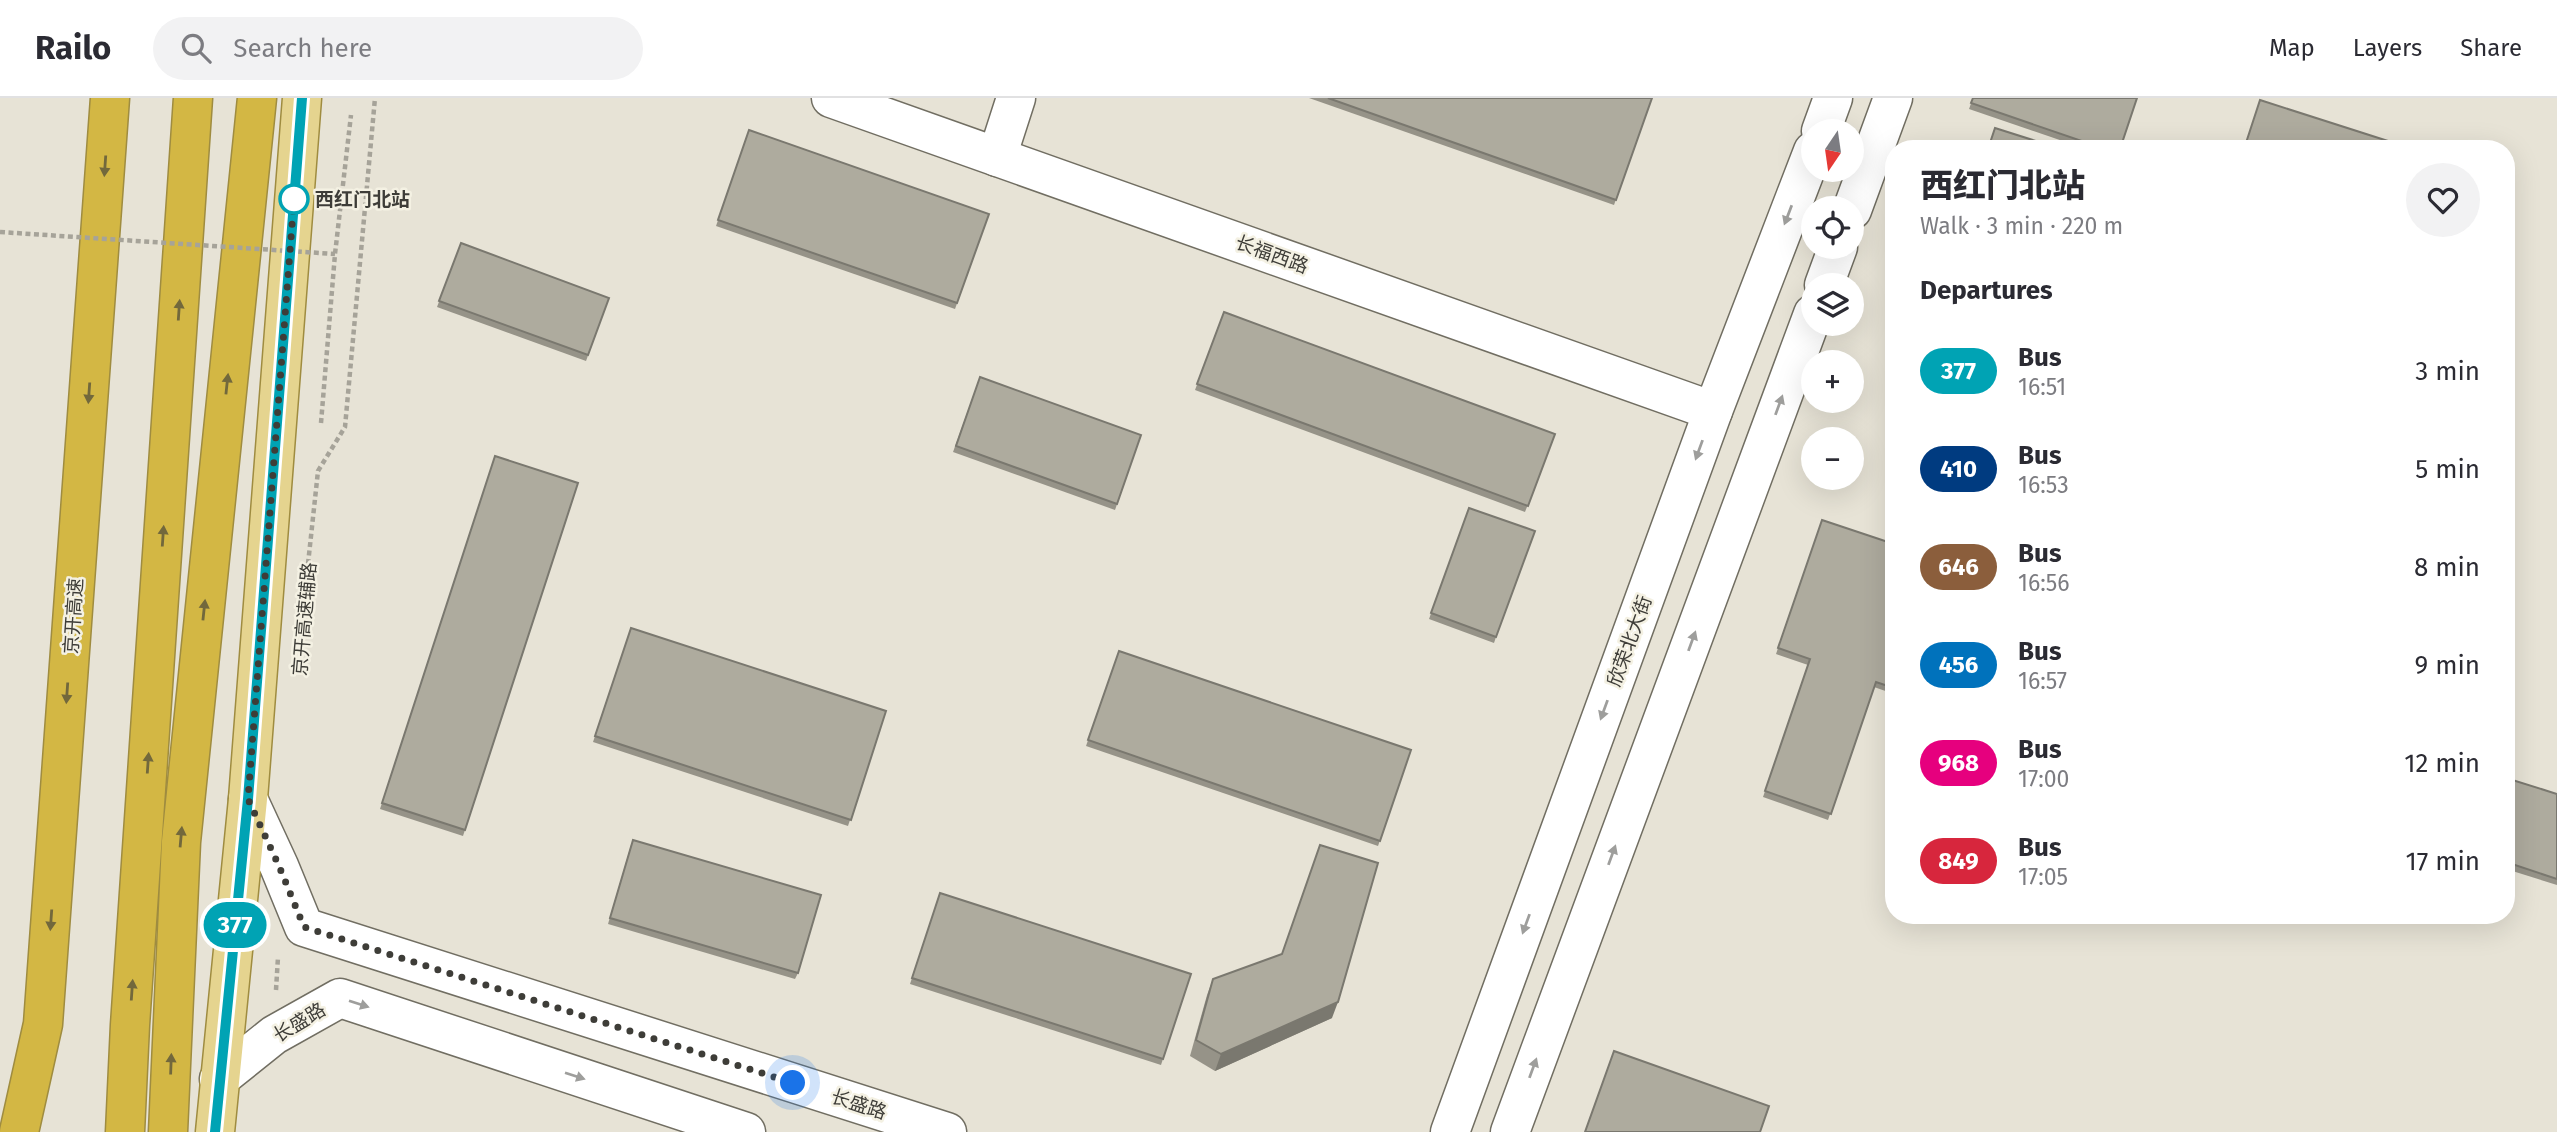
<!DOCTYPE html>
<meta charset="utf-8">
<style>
:root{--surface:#fff;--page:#f2f2f3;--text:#2b2b33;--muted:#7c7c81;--line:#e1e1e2}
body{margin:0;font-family:"Fira Sans","Noto Sans SC",sans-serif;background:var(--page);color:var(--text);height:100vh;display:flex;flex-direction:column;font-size:26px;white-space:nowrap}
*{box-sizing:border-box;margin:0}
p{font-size:23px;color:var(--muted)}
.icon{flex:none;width:38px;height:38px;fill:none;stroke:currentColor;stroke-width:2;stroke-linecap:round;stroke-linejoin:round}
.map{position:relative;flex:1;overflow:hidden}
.panel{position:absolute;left:1885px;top:42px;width:630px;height:784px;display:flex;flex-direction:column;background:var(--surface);border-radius:28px;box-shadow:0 7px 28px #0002}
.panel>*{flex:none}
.badge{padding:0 14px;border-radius:23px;font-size:24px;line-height:46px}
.needle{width:46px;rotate:193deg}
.controls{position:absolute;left:1801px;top:21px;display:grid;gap:14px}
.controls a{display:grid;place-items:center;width:63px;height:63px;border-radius:50%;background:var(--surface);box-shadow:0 7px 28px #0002;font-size:35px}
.you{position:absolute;width:35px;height:35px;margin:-18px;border:5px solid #fff;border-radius:50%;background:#1a73e8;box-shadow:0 0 0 10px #1a73e833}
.map>.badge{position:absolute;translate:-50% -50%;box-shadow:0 0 0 4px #fff}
h2{padding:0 35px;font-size:26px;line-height:63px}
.round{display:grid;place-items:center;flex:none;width:74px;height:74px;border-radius:37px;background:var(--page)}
.overview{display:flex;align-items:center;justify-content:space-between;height:119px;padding:0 35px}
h1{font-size:33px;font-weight:800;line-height:52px}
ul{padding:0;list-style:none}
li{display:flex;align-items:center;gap:21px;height:98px;padding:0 35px}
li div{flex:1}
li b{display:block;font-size:26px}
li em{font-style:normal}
li .badge{min-width:77px;font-weight:700;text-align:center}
header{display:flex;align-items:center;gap:42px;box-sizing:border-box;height:98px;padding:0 35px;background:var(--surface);border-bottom:2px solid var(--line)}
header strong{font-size:33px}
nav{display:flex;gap:38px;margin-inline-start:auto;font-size:24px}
.search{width:490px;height:63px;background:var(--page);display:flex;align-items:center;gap:18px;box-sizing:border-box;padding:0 24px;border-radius:38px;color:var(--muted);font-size:26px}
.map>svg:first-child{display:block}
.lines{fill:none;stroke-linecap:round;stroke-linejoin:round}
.minor-casing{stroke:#716e62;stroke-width:41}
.major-casing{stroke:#9f8c40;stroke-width:41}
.highway-casing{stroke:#9f8c40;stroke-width:41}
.path{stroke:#a6a399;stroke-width:4.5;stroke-dasharray:5 3.5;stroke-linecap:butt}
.minor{stroke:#fff;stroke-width:38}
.major{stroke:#e5d48f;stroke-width:38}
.highway{stroke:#d3b744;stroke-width:38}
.path-bridge{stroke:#a6a399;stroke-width:4.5;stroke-dasharray:5 3.5;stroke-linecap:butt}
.wall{fill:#969388}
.shaded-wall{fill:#7a786f}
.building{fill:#aeab9e;stroke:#7a786f;stroke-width:2}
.oneway{fill:#72683c}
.oneway2{fill:#9e9e9c}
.line-casing{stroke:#fff;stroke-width:16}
.line{stroke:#00a3b4;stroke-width:10}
.walk{stroke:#3e3d38;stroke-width:7;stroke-dasharray:0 12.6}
.stop-dot{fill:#fff;stroke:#00a3b4;stroke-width:3.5}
.labels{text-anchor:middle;stroke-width:5;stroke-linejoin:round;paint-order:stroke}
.stop-label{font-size:19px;font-weight:bold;fill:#3e3d38;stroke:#f4f1e3;text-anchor:start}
.street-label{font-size:19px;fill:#3e3d38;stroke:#f4f1e3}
</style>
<header>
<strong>Railo</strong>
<div class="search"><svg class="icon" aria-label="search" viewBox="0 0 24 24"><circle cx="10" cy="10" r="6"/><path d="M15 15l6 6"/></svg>Search here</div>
<nav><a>Map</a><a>Layers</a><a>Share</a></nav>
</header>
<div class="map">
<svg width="2557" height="1034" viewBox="0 0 2557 1034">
<rect width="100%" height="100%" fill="#e7e3d6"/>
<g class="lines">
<defs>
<g id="minor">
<polyline points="831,0 1713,313"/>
<polyline points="1821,33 1833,0"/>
<polyline points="997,59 1016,0"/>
<polyline points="1852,112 1893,0"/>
<polyline points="1824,187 1838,149"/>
<polyline points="248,701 279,768 304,829 947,1034"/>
<polyline points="219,981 274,937 340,900 746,1034"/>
<polyline points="1450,1034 1713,313 1813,53"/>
<polyline points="1510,1034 1813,216"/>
</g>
<polyline id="major" points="215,1034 248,701 302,0"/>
<g id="highway">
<polyline points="19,1034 43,926 110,0"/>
<polyline points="125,1034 130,927 193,0"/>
<polyline points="168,1034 181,744 257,0"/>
</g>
</defs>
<!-- minor casing -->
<use href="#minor" class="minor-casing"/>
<!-- major casing -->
<use href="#major" class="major-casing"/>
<!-- highway casing -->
<use href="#highway" class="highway-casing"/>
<!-- path -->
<g class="path">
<polyline points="321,325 335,156 351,17"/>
<polyline points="308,466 318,373 345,329 375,0"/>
<polyline points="276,892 278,859"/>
</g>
<!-- minor -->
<use href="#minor" class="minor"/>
<!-- major -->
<use href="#major" class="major"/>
<!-- highway -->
<use href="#highway" class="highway"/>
<!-- path-bridge -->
<polyline class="path-bridge" points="0,134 335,156"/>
</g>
<!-- wall -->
<g class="wall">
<polygon points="1309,0 1652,0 1614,107"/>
<polygon points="1973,0 2120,51 2086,51 1969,11"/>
<polygon points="749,32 989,116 955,211 716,128"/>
<polygon points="461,145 609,200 586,263 437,209"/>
<polygon points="1224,214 1555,336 1525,414 1195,292"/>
<polygon points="980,279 1141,337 1115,412 953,354"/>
<polygon points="495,358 578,385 463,738 380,711"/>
<polygon points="1469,410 1496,539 1494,545 1429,521"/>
<polygon points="1822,422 1894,446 1894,596 1874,589 1828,722 1763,699 1808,567 1776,556"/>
<polygon points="631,530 886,613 848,728 593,644"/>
<polygon points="1119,553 1411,652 1378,748 1086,648"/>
<polygon points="2506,680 2557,696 2557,787 2506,771"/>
<polygon points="631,747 798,875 795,881 608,826"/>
<polygon points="940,795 1191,876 1161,967 910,886"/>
<polygon points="1213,881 1332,920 1215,973 1190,958 1207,897"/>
</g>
<!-- shaded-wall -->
<polygon class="shaded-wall" points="1338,904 1332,920 1215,973 1221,956"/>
<!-- building -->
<g class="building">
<polygon points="1328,0 1652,0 1616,102"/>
<polygon points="1973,0 2137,0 2120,51 2105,51 1971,5"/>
<polygon points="2260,2 2413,51 2244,51"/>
<polygon points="1995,30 2058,50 2057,51 1988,51"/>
<polygon points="749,32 989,116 957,205 718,122"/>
<polygon points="461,145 609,200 588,257 439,203"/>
<polygon points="1224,214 1555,336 1528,408 1197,286"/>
<polygon points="980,279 1141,337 1117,406 956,348"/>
<polygon points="495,358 578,385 465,732 382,705"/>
<polygon points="1469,410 1535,433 1496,539 1431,515"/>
<polygon points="1822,422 1894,446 1894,590 1876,584 1831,716 1765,693 1810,561 1778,550"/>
<polygon points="631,530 886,613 851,722 595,638"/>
<polygon points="1119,553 1411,652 1380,743 1088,642"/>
<polygon points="2506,680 2557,696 2557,781 2506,764"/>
<polygon points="633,742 821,797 798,875 610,820"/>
<polygon points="1320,747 1378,765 1338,904 1221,956 1196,942 1213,881 1282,856"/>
<polygon points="940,795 1191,876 1163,961 912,880"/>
<polygon points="1614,953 1769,1008 1760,1034 1585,1034"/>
</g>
<!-- one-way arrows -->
<defs><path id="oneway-solid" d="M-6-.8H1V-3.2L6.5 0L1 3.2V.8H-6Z" transform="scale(1.75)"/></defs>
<g class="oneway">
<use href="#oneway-solid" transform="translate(105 68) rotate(94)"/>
<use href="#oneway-solid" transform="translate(179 212) rotate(-86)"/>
<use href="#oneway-solid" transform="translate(227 286) rotate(-84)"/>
<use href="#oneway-solid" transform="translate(89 295) rotate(94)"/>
<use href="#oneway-solid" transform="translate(163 438) rotate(-86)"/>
<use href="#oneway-solid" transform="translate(204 512) rotate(-84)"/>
<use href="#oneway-solid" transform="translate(67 595) rotate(94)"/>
<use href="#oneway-solid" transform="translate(148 665) rotate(-86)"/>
<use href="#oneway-solid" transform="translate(181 739) rotate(-85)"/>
<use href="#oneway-solid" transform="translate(51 822) rotate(94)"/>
<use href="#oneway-solid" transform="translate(132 892) rotate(-86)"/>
<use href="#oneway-solid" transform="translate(171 966) rotate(-88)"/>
</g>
<g class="oneway2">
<use href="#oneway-solid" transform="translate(1788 117) rotate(111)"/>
<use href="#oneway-solid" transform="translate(1779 307) rotate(-70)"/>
<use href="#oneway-solid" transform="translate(1699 352) rotate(110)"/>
<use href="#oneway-solid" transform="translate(1692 543) rotate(-70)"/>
<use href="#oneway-solid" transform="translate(1604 612) rotate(110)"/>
<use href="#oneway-solid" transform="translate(1612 757) rotate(-70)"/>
<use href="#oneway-solid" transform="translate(1526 826) rotate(110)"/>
<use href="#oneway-solid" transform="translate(359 906) rotate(18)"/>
<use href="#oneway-solid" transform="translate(1533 970) rotate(-70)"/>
<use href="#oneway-solid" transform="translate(575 978) rotate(18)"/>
</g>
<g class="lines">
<defs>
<polyline id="line" points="215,1034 248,701 302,0"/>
</defs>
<!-- line casing -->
<use href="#line" class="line-casing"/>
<!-- line -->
<use href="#line" class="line"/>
<!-- walk -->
<polyline class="walk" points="294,101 248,701 279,768 304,829 793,985"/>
</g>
<!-- markers -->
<circle class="stop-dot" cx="294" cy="101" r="14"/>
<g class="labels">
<!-- stop labels -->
<g class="stop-label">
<text x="315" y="108">西红门北站</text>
</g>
<!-- street labels -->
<g class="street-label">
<text transform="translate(1272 156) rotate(20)" y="7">长福西路</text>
<text transform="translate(73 518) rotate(-86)" y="7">京开高速</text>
<text transform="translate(304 521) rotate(-85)" y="7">京开高速辅路</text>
<text transform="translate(1629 543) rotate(-70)" y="7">欣荣北大街</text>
<text transform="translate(299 924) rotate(-31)" y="7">长盛路</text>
<text transform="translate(859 1006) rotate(18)" y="7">长盛路</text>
</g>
</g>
</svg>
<div class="controls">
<a><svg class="needle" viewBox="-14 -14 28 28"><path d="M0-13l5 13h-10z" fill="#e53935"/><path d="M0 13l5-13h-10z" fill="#7c7c81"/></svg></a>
<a><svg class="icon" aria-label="locate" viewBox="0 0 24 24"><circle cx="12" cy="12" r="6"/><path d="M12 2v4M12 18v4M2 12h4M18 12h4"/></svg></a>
<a><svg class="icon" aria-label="layers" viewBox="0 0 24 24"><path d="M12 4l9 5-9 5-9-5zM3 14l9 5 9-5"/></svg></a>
<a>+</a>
<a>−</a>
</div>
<div class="you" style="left:793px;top:985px"></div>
<b class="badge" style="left:235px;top:827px;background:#00a3b4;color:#fff">377</b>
<section class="panel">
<div class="overview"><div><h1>西红门北站</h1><p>Walk · 3 min · 220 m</p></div><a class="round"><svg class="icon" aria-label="heart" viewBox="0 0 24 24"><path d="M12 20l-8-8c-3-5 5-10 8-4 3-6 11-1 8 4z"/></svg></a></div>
<h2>Departures</h2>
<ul>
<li><span class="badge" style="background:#00a3b4;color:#fff">377</span><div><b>Bus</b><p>16:51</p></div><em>3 min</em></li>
<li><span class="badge" style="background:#003b80;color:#fff">410</span><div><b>Bus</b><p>16:53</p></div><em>5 min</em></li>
<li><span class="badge" style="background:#8b5e3c;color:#fff">646</span><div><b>Bus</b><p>16:56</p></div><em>8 min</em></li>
<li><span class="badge" style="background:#0072bc;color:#fff">456</span><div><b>Bus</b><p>16:57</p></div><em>9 min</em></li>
<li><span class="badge" style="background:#e6007e;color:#fff">968</span><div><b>Bus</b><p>17:00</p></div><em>12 min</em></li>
<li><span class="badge" style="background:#d7263d;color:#fff">849</span><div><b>Bus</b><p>17:05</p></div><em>17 min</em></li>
</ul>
</section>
</div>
